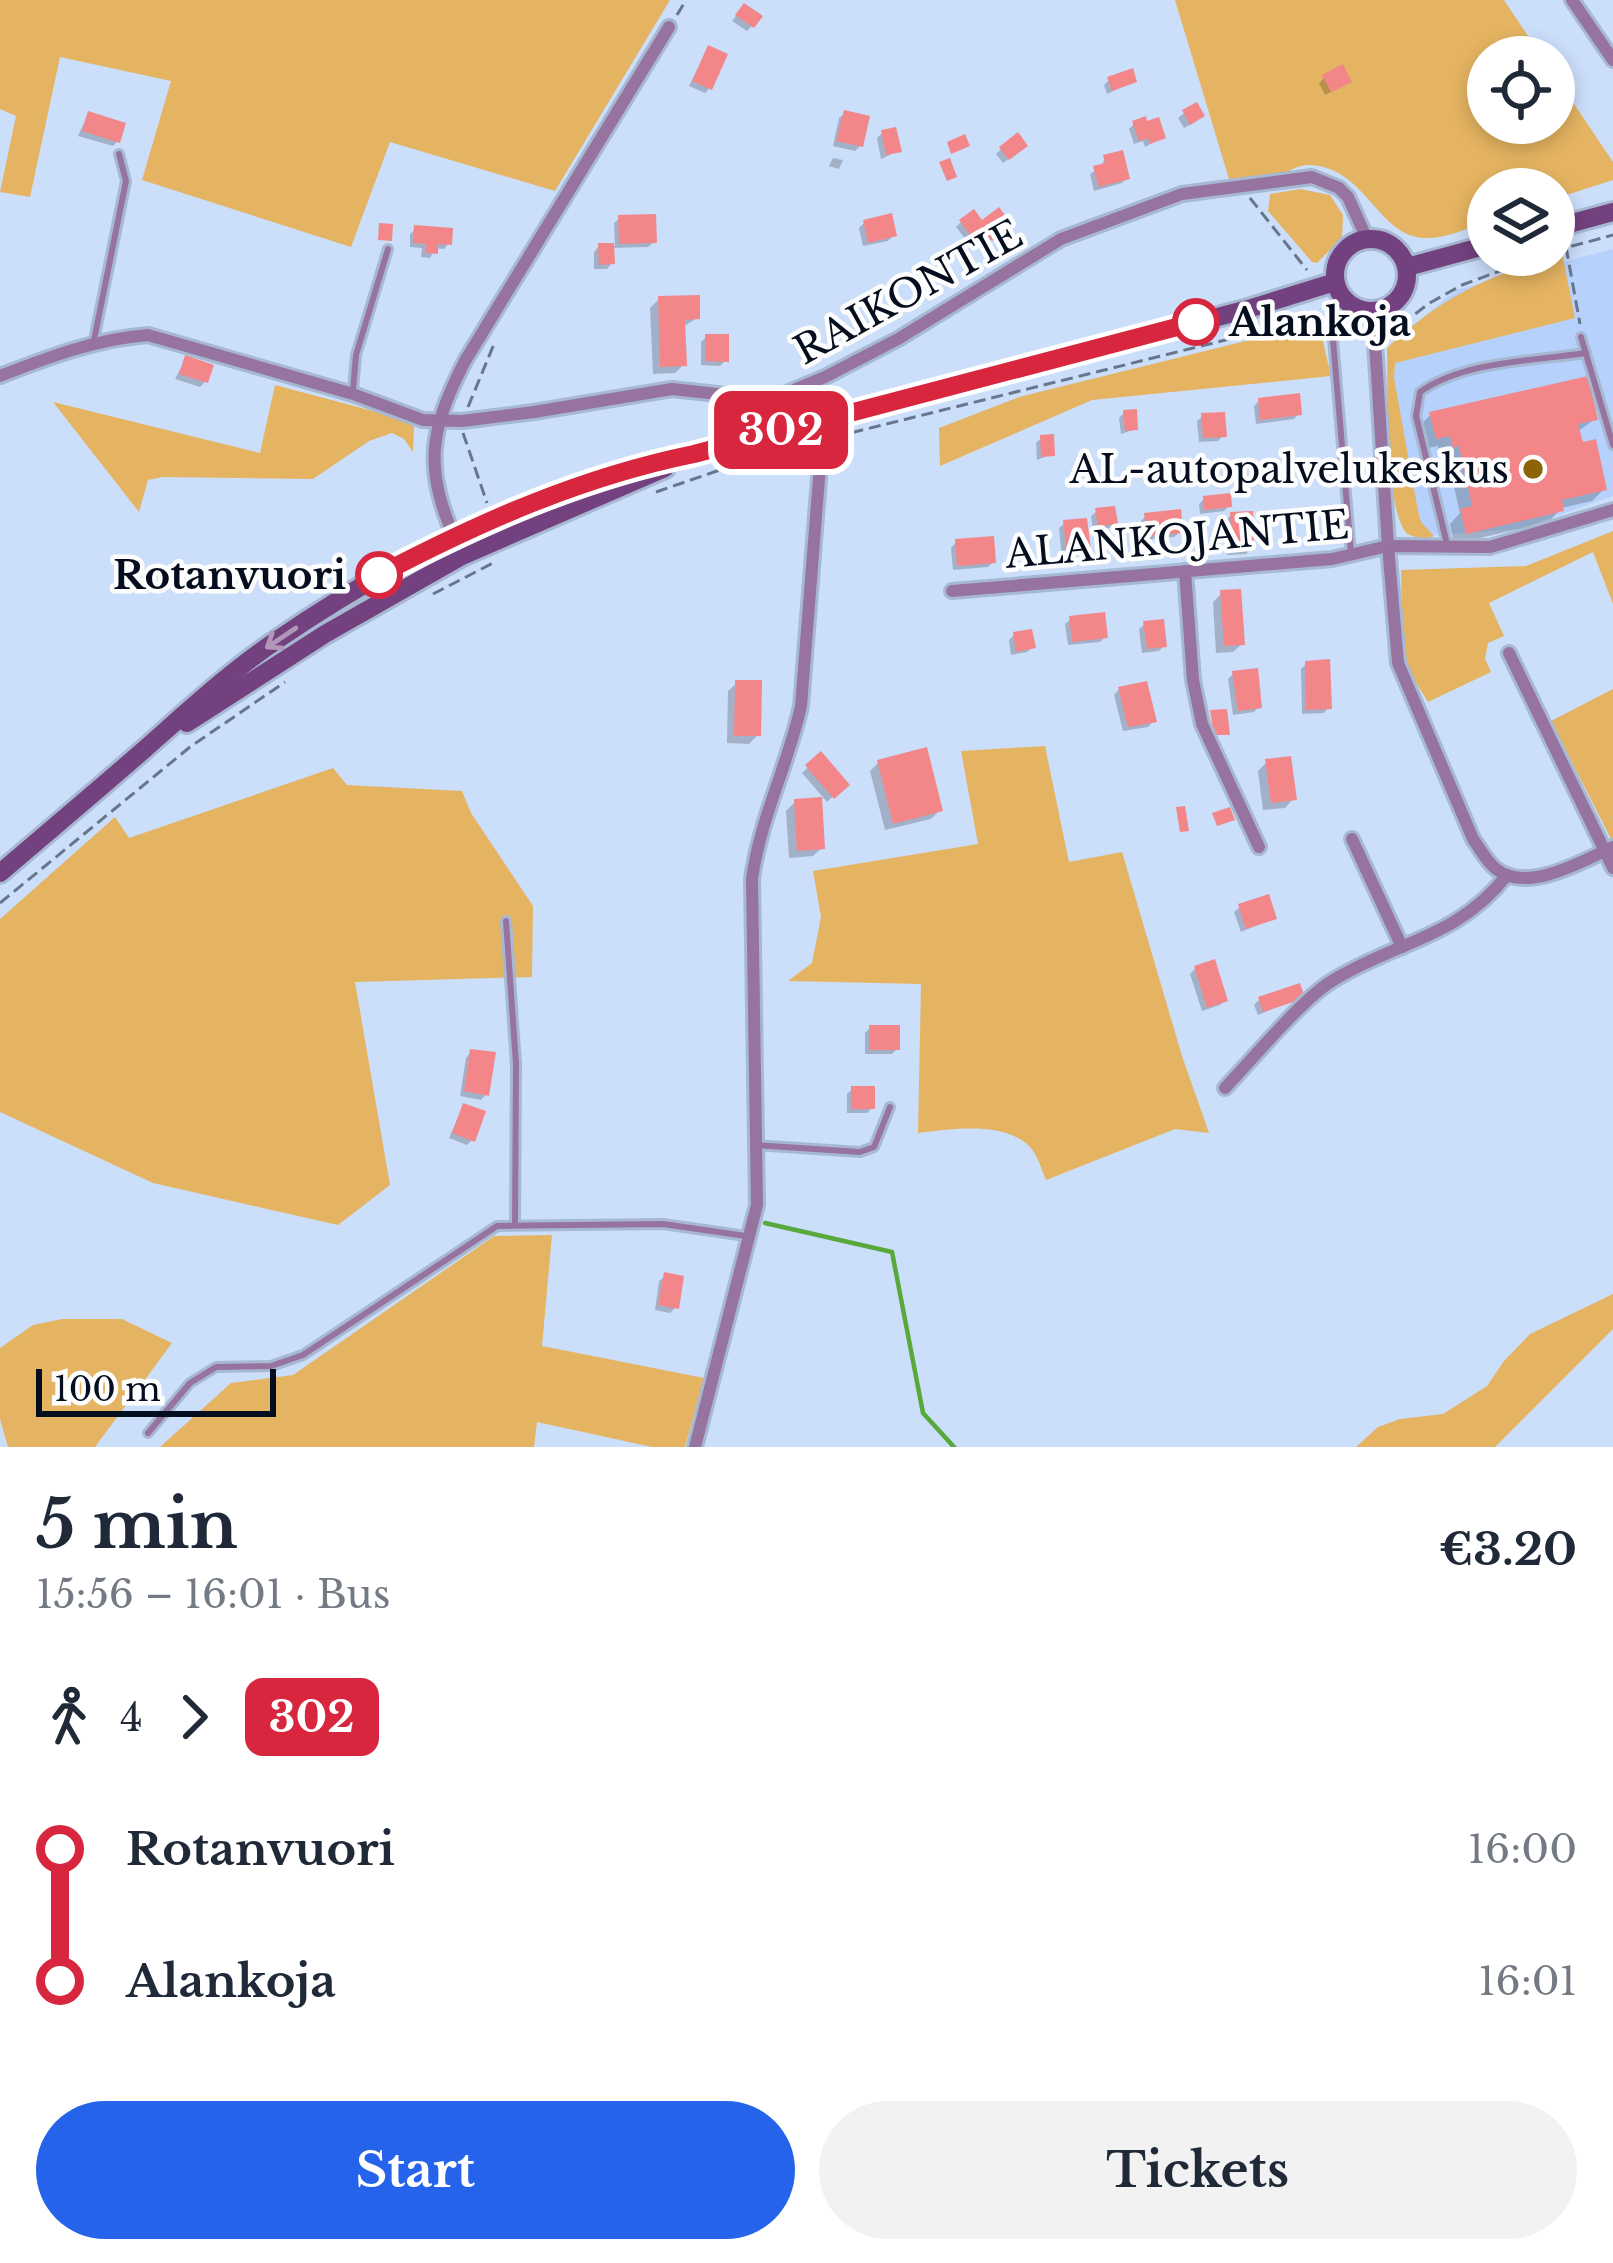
<!DOCTYPE html>
<meta charset="utf-8">
<style>
:root{--surface:#fff;--page:#f2f2f3;--text:#1f2937;--muted:#747a83;--accent:#2563eb}
body{margin:0;font-family:"Libre Baskerville",serif;background:var(--page);color:var(--text);height:100vh;display:flex;flex-direction:column;font-size:45px;white-space:nowrap}
*{box-sizing:border-box;margin:0}
p{font-size:39px;color:var(--muted)}
.icon{flex:none;width:66px;height:66px;fill:none;stroke:currentColor;stroke-width:2;stroke-linecap:round;stroke-linejoin:round}
.map{position:relative;height:1447px;overflow:hidden}
.details{display:flex;flex-direction:column;background:var(--surface);flex:1}
.details>*{flex:none}
.badge{padding:0 24px;border-radius:18px;font-size:42px;line-height:78px}
.fabs{position:absolute;left:1467px;top:36px;display:grid;gap:24px}
.fabs a{display:grid;place-items:center;width:108px;height:108px;border-radius:50%;background:var(--surface);box-shadow:0 6px 18px #0003;font-size:60px}
.scale{position:absolute;left:36px;bottom:30px;width:240px;box-sizing:border-box;padding-left:12px;border:6px solid #050e1e;border-top:0;font-size:33px;line-height:42px;white-space:nowrap;color:#050e1e;-webkit-text-stroke:9px #fdfdfd;paint-order:stroke}
.map>.badge{position:absolute;translate:-50% -50%;box-shadow:0 0 0 6px #fff}
.legs{display:flex;align-items:center;gap:18px;height:132px;padding:0 36px;font-size:39px}
.legs p{margin-inline-start:auto}
.head{display:flex;align-items:center;justify-content:space-between;height:204px;padding:0 36px}
h1{font-size:66px;font-weight:700;line-height:90px}
.cta{display:flex;gap:24px;margin-top:auto;padding:24px 36px}
.cta a{flex:1;height:138px;border-radius:72px;background:var(--accent);color:#fff;font-size:48px;font-weight:700;line-height:138px;text-align:center}
.cta a+a{background:var(--page);color:var(--text)}
ul{padding:0 36px;list-style:none}
li{display:flex;align-items:center;gap:42px;height:132px;font-size:45px}
li i{display:grid;place-items:center;width:18px;height:100%;margin:0 15px;background:currentColor}
li i::after{content:'';width:30px;height:30px;margin:-15px;border:9px solid;border-radius:50%;background:var(--surface)}
li p{margin-inline-start:auto}
li:first-child i{background:linear-gradient(#0000 50%,currentColor 0)}
li:last-child i{background:linear-gradient(currentColor 50%,#0000 0)}
.map>svg:first-child{display:block}
.built{fill:#b6d2fc}
.green{fill:#e5b462}
.shadow{fill:#0003}
.lines{fill:none;stroke-linecap:round;stroke-linejoin:round}
.stream{stroke:#57a93c;stroke-width:4.5}
.building{fill:#f38689}
.service-casing{stroke:#a7b9d2;stroke-width:12}
.minor-casing{stroke:#a7b9d2;stroke-width:18}
.secondary-casing{stroke:#a7b9d2;stroke-width:24}
.path{stroke:#68768c;stroke-width:3;stroke-dasharray:12 6;stroke-linecap:butt}
.service{stroke:#96749f;stroke-width:6}
.minor{stroke:#96749f;stroke-width:12}
.secondary{stroke:#734180;stroke-width:18}
.oneway{stroke:#b196b8}
.line-1-casing{stroke:#fff;stroke-width:27}
.line-1{stroke:#d7263d;stroke-width:18}
.stop-1-dot{fill:#fff;stroke:#d7263d;stroke-width:6}
.poi-dot{fill:#8d6308;stroke:#fdfdfd;stroke-width:4.5}
.labels{text-anchor:middle;stroke-width:9;stroke-linejoin:round;paint-order:stroke}
.street-label{font-size:39px;fill:#050e1e;stroke:#fdfdfd}
.stop-label{font-size:39px;font-weight:bold;fill:#050e1e;stroke:#fdfdfd;text-anchor:start}
.poi-label{font-size:39px;fill:#050e1e;stroke:#fdfdfd;text-anchor:end}
</style>
<div class="map">
<svg width="1613" height="1447" viewBox="0 0 1613 1447">
<rect width="100%" height="100%" fill="#cbdefa"/>
<!-- built -->
<polygon class="built" points="1613,249 1613,496 1519,529 1422,536 1402,519 1391,344 1456,290"/>
<!-- green -->
<g class="green">
<polygon points="0,0 670,0 555,191 390,142 351,247 142,180 171,81 60,57 30,197 0,192 16,116 0,109"/>
<path d="M1175,0H1504L1542,57H1488V123H1554V74L1613,162V180L1554,199V189H1488V221C1468,228 1446,239 1425,238C1378,237 1366,168 1311,165C1294,164 1283,176 1269,182C1258,187 1244,187 1232,189Z"/>
<polygon points="1300,189 1330,195 1343,215 1342,238 1317,263 1312,262 1268,211 1270,194"/>
<path d="M1562,253L1575,318L1395,363L1394,378L1418,511L1421,522L1434,536L1424,540L1407,534C1384,508 1388,387 1387,348C1448,292 1484,279 1562,253Z"/>
<polygon points="1302,327 1321,333 1331,376 1092,400 940,466 939,428 1019,397"/>
<polygon points="275,385 403,419 414,427 413,452 404,439 392,433 369,441 313,479 163,477 148,480 139,512 53,402 260,453"/>
<polygon points="1613,531 1613,604 1593,552 1489,603 1504,636 1488,643 1485,659 1491,672 1428,702 1403,662 1401,570 1526,566"/>
<polygon points="1613,689 1613,838 1611,839 1551,721"/>
<path d="M1045,746L1069,862L1122,852L1182,1056L1209,1133L1175,1129L1046,1180C1041,1169 1038,1155 1029,1146C1004,1121 951,1129 918,1133L921,984L788,981L812,963L821,917L813,871L978,844L961,751Z"/>
<polygon points="333,768 347,785 462,791 471,813 533,906 532,977 355,982 390,1185 338,1225 153,1183 0,1112 0,919 115,817 129,838"/>
<polygon points="552,1235 542,1346 704,1378 685,1447 652,1447 537,1422 534,1447 160,1447 231,1383 293,1375 494,1236"/>
<polygon points="1613,1294 1613,1329 1495,1447 1356,1447 1378,1427 1400,1419 1443,1414 1487,1386 1504,1361 1530,1334"/>
<polygon points="62,1319 122,1319 172,1343 95,1447 8,1447 0,1419 0,1348 33,1325"/>
</g>
<!-- shadow -->
<g class="shadow">
<polygon points="739,12 752,26 747,31 732,21"/>
<polygon points="708,48 710,88 705,93 689,86"/>
<polygon points="1324,78 1343,86 1325,95 1319,83"/>
<polygon points="1109,80 1134,81 1107,94 1104,85"/>
<polygon points="845,113 860,146 855,151 833,146 839,118"/>
<polygon points="1184,113 1197,121 1184,128 1178,118"/>
<polygon points="88,114 118,141 113,146 78,136"/>
<polygon points="1134,124 1163,137 1145,147 1143,141 1134,144 1129,129"/>
<polygon points="882,133 898,151 881,159 877,138"/>
<polygon points="1001,149 1019,151 1003,163 996,154"/>
<polygon points="833,158 843,160 839,169 829,166"/>
<polygon points="1105,158 1127,178 1122,183 1094,191 1090,174 1101,167"/>
<polygon points="620,218 654,242 648,247 612,248 612,263 607,269 594,269 594,252 599,246 615,246 614,223"/>
<polygon points="961,222 981,224 1004,231 985,244 980,236 969,244 956,227"/>
<polygon points="864,223 894,235 888,241 863,246 859,228"/>
<polygon points="416,229 449,243 444,249 435,248 430,258 421,257 422,248 410,247 410,234"/>
<polygon points="659,299 697,318 683,327 684,364 675,373 653,374 650,308"/>
<polygon points="706,337 726,360 720,366 701,365 701,342"/>
<polygon points="186,358 205,382 200,387 175,379"/>
<polygon points="1259,401 1299,414 1294,419 1256,424 1254,406"/>
<polygon points="1125,412 1135,429 1121,434 1119,418"/>
<polygon points="1431,414 1595,419 1577,432 1604,489 1592,501 1561,508 1549,522 1454,544 1450,524 1460,513 1447,457 1441,458 1438,446 1424,449 1419,427"/>
<polygon points="1203,416 1223,436 1218,441 1199,442 1197,421"/>
<polygon points="1041,438 1052,454 1037,460 1036,443"/>
<polygon points="1204,499 1229,506 1224,511 1200,514 1199,504"/>
<polygon points="1097,511 1114,523 1109,528 1093,530 1091,516"/>
<polygon points="1231,515 1251,549 1246,554 1227,555 1226,520"/>
<polygon points="1146,516 1180,532 1174,537 1142,540 1141,521"/>
<polygon points="1065,523 1088,550 1083,555 1062,558 1059,528"/>
<polygon points="956,542 993,562 988,567 953,570 951,548"/>
<polygon points="1222,593 1242,644 1233,652 1216,653 1213,602"/>
<polygon points="1071,619 1105,637 1100,642 1068,645 1065,624"/>
<polygon points="1145,624 1164,646 1159,651 1142,653 1139,629"/>
<polygon points="1014,635 1033,647 1027,652 1011,655 1009,640"/>
<polygon points="1306,664 1329,707 1324,713 1302,714 1301,669"/>
<polygon points="1233,674 1259,707 1254,712 1233,715 1228,679"/>
<polygon points="737,683 758,735 749,744 727,743 728,691"/>
<polygon points="1119,689 1154,721 1148,727 1123,731 1114,695"/>
<polygon points="820,756 846,785 827,802 802,773"/>
<polygon points="1267,762 1293,799 1285,808 1263,810 1258,771"/>
<polygon points="878,763 940,810 931,819 885,830 870,771"/>
<polygon points="795,802 822,848 813,856 789,858 786,811"/>
<polygon points="1240,907 1273,918 1241,932 1234,912"/>
<polygon points="1195,969 1225,1000 1220,1005 1202,1011 1190,974"/>
<polygon points="1301,997 1258,1015 1254,1005 1259,1000"/>
<polygon points="870,1028 897,1049 892,1054 865,1054 865,1033"/>
<polygon points="471,1052 486,1094 481,1100 460,1096 466,1058"/>
<polygon points="852,1089 872,1108 867,1113 847,1113 847,1094"/>
<polygon points="463,1106 472,1140 467,1145 449,1138"/>
<polygon points="665,1276 676,1307 670,1313 655,1310 659,1281"/>
</g>
<g class="lines">
<!-- stream -->
<polyline class="stream" points="765,1223 892,1252 923,1413 954,1447"/>
</g>
<!-- building -->
<g class="building">
<polygon points="744,3 763,16 754,28 735,15"/>
<polygon points="708,45 728,54 712,90 692,81"/>
<polygon points="1343,64 1352,82 1331,92 1322,75"/>
<polygon points="1133,68 1137,82 1112,91 1107,77"/>
<polygon points="1197,102 1205,116 1190,125 1182,110"/>
<polygon points="844,110 870,116 863,147 836,141"/>
<polygon points="88,111 126,123 120,143 82,131"/>
<polygon points="1146,116 1147,121 1159,117 1166,138 1150,144 1148,138 1139,141 1132,121"/>
<polygon points="896,127 902,152 886,155 881,130"/>
<polygon points="1018,132 1028,146 1009,160 999,147"/>
<polygon points="965,134 970,146 951,154 947,142"/>
<polygon points="1123,150 1130,179 1099,187 1093,166 1105,163 1103,155"/>
<polygon points="950,158 957,177 947,181 939,162"/>
<polygon points="999,207 1013,226 992,241 986,233 975,241 959,220 974,209 982,220"/>
<polygon points="892,213 897,236 868,243 863,220"/>
<polygon points="656,214 657,243 619,244 618,215"/>
<polygon points="379,223 393,224 392,241 378,240"/>
<polygon points="414,225 453,228 452,245 438,244 438,254 425,253 426,244 413,243"/>
<polygon points="598,243 614,243 615,264 599,265"/>
<polygon points="700,295 700,319 685,320 687,366 660,367 658,296"/>
<polygon points="705,334 729,334 729,362 705,361"/>
<polygon points="185,355 214,365 208,383 179,374"/>
<polygon points="1588,376 1598,420 1578,424 1583,442 1596,439 1607,490 1562,500 1564,511 1466,534 1460,509 1472,506 1459,446 1453,448 1450,436 1436,439 1429,412"/>
<polygon points="1300,393 1302,415 1260,420 1258,398"/>
<polygon points="1137,409 1138,430 1125,431 1123,410"/>
<polygon points="1225,412 1227,437 1203,438 1201,413"/>
<polygon points="1054,434 1055,456 1041,457 1040,435"/>
<polygon points="1231,493 1232,507 1204,510 1203,496"/>
<polygon points="1115,506 1118,524 1098,526 1095,508"/>
<polygon points="1181,509 1183,533 1147,536 1144,513"/>
<polygon points="1253,511 1254,550 1232,551 1230,512"/>
<polygon points="1087,518 1091,551 1067,554 1063,520"/>
<polygon points="994,536 996,563 957,566 955,539"/>
<polygon points="1241,589 1245,645 1224,646 1220,590"/>
<polygon points="1105,612 1108,638 1072,642 1069,616"/>
<polygon points="1164,619 1167,647 1147,649 1143,621"/>
<polygon points="1032,629 1036,648 1016,652 1013,632"/>
<polygon points="1330,659 1332,709 1306,710 1305,661"/>
<polygon points="1258,668 1262,708 1238,711 1232,671"/>
<polygon points="735,680 762,680 761,736 734,736"/>
<polygon points="1147,681 1157,722 1128,727 1118,687"/>
<polygon points="1227,709 1230,735 1214,735 1210,710"/>
<polygon points="927,747 943,811 893,824 877,760"/>
<polygon points="821,751 850,785 834,799 805,765"/>
<polygon points="1291,756 1297,800 1271,803 1265,759"/>
<polygon points="822,797 825,849 797,851 794,799"/>
<polygon points="1185,806 1189,831 1180,832 1176,807"/>
<polygon points="1230,807 1235,820 1217,826 1212,813"/>
<polygon points="1269,894 1277,919 1246,929 1238,904"/>
<polygon points="1215,959 1228,1001 1207,1008 1194,966"/>
<polygon points="1300,983 1305,998 1263,1012 1258,997"/>
<rect x="869" y="1025" width="31" height="25"/>
<polygon points="470,1049 496,1052 489,1096 464,1091"/>
<rect x="851" y="1086" width="24" height="23"/>
<polygon points="463,1103 486,1111 475,1142 452,1133"/>
<polygon points="664,1272 684,1276 679,1309 658,1305"/>
</g>
<g class="lines">
<defs>
<g id="service">
<polyline points="1581,337 1613,445"/>
<polyline points="1333,339 1351,553"/>
<polyline points="94,340 126,181 119,154"/>
<polyline points="353,390 356,355 388,249"/>
<path d="M1447,544L1416,416L1420,392C1464,361 1533,361 1586,353"/>
<polyline points="506,921 516,1064 515,1224"/>
<polyline points="756,1145 860,1152 874,1147 890,1107"/>
<polyline points="148,1433 190,1383 216,1367 271,1366 303,1355 497,1226 663,1224 746,1236"/>
</g>
<g id="minor">
<polyline points="1572,0 1613,60"/>
<path d="M0,376C49,357 96,339 148,335L353,394L423,420L462,421L534,412L672,389L754,398L784,394L825,377L898,339L1061,239L1182,194L1312,177L1339,188L1348,197L1367,239"/>
<path d="M1613,510L1490,547L1388,546L1398,663L1473,839C1480,849 1487,862 1496,869C1527,894 1583,861 1613,847"/>
<path d="M457,544C424,469 428,433 465,361L669,27"/>
<polyline points="1185,571 1193,680 1202,724 1259,847"/>
<polyline points="952,591 1332,559 1388,546 1373,312"/>
<polyline points="1509,653 1613,868"/>
<polyline points="1352,839 1402,947"/>
<path d="M1225,1088C1252,1060 1302,999 1332,981C1396,941 1457,939 1507,875"/>
<path d="M695,1447L757,1205L752,879C760,819 788,765 801,706L821,453L817,420"/>
</g>
<g id="secondary">
<polyline points="1554,228 1613,212"/>
<circle cx="1371" cy="275" r="36"/>
<polyline points="1407,267 1488,245"/>
<polyline points="187,723 325,634 462,556 665,468"/>
<path d="M0,873C49,831 98,790 146,748C189,710 232,670 280,638C406,552 544,485 694,455L1248,309L1335,282"/>
</g>
</defs>
<!-- service casing -->
<use href="#service" class="service-casing"/>
<!-- minor casing -->
<use href="#minor" class="minor-casing"/>
<!-- secondary casing -->
<use href="#secondary" class="secondary-casing"/>
<!-- path -->
<g class="path">
<polyline points="677,15 686,0"/>
<polyline points="1250,198 1307,270"/>
<polyline points="1566,247 1580,324"/>
<polyline points="1554,251 1613,235"/>
<polyline points="1339,331 1359,336"/>
<polyline points="1387,336 1428,304 1462,285 1543,255"/>
<polyline points="468,407 494,344"/>
<polyline points="463,433 487,503"/>
<polyline points="834,437 1286,325 1313,321 1331,326"/>
<polyline points="656,492 749,460"/>
<polyline points="433,594 493,563"/>
<polyline points="0,903 190,747 285,682"/>
</g>
<!-- service -->
<use href="#service" class="service"/>
<!-- minor -->
<use href="#minor" class="minor"/>
<!-- secondary -->
<use href="#secondary" class="secondary"/>
</g>
<!-- one-way arrows -->
<defs><path id="oneway-shaft" d="M-6 0H5M1.5-3L5.5 0L1.5 3" fill="none" stroke-width="1.6" stroke-linecap="round" stroke-linejoin="round" transform="scale(3)"/></defs>
<use class="oneway" href="#oneway-shaft" transform="translate(281 638) rotate(146)"/>
<g class="lines">
<defs>
<path id="line-1" d="M379,575C480,522 581,477 694,454L1196,322"/>
</defs>
<!-- line-1 casing -->
<use href="#line-1" class="line-1-casing"/>
<!-- line-1 -->
<use href="#line-1" class="line-1"/>
</g>
<!-- markers -->
<g class="stop-1-dot">
<circle cx="1196" cy="322" r="21"/>
<circle cx="379" cy="575" r="21"/>
</g>
<circle class="poi-dot" cx="1533" cy="469" r="12"/>
<g class="labels">
<!-- street labels -->
<g class="street-label">
<text transform="translate(908 292) rotate(-29)" y="14">RAIKONTIE</text>
<text transform="translate(1177 539) rotate(-5)" y="14">ALANKOJANTIE</text>
</g>
<!-- stop labels -->
<g class="stop-label">
<text x="1229" y="336">Alankoja</text>
<text x="346" y="589" text-anchor="end">Rotanvuori</text>
</g>
<!-- poi labels -->
<g class="poi-label">
<text x="1509" y="483">AL-autopalvelukeskus</text>
</g>
</g>
</svg>
<div class="fabs">
<a><svg class="icon" aria-label="locate" viewBox="0 0 24 24"><circle cx="12" cy="12" r="6"/><path d="M12 2v4M12 18v4M2 12h4M18 12h4"/></svg></a>
<a><svg class="icon" aria-label="layers" viewBox="0 0 24 24"><path d="M12 4l9 5-9 5-9-5zM3 14l9 5 9-5"/></svg></a>
</div>
<div class="scale">100 m</div>
<b class="badge" style="left:781px;top:430px;background:#d7263d;color:#fff">302</b>
</div>
<section class="details">
<div class="head"><div><h1>5 min</h1><p>15:56 – 16:01 · Bus</p></div><b>€3.20</b></div>
<div class="legs"><svg class="icon" aria-label="walk" viewBox="0 0 24 24"><circle cx="13" cy="4" r="2"/><path d="M13 8l-2 6 4 7M11 14l-3 7M7 12l3-4h3l4 4"/></svg>4<svg class="icon" aria-label="forward" viewBox="0 0 24 24"><path d="M9 5l7 7-7 7"/></svg><b class="badge" style="background:#d7263d;color:#fff">302</b></div>
<ul>
<li><i style="color:#d7263d"></i><b>Rotanvuori</b><p>16:00</p></li>
<li><i style="color:#d7263d"></i><b>Alankoja</b><p>16:01</p></li>
</ul>
<div class="cta"><a>Start</a><a>Tickets</a></div>
</section>
